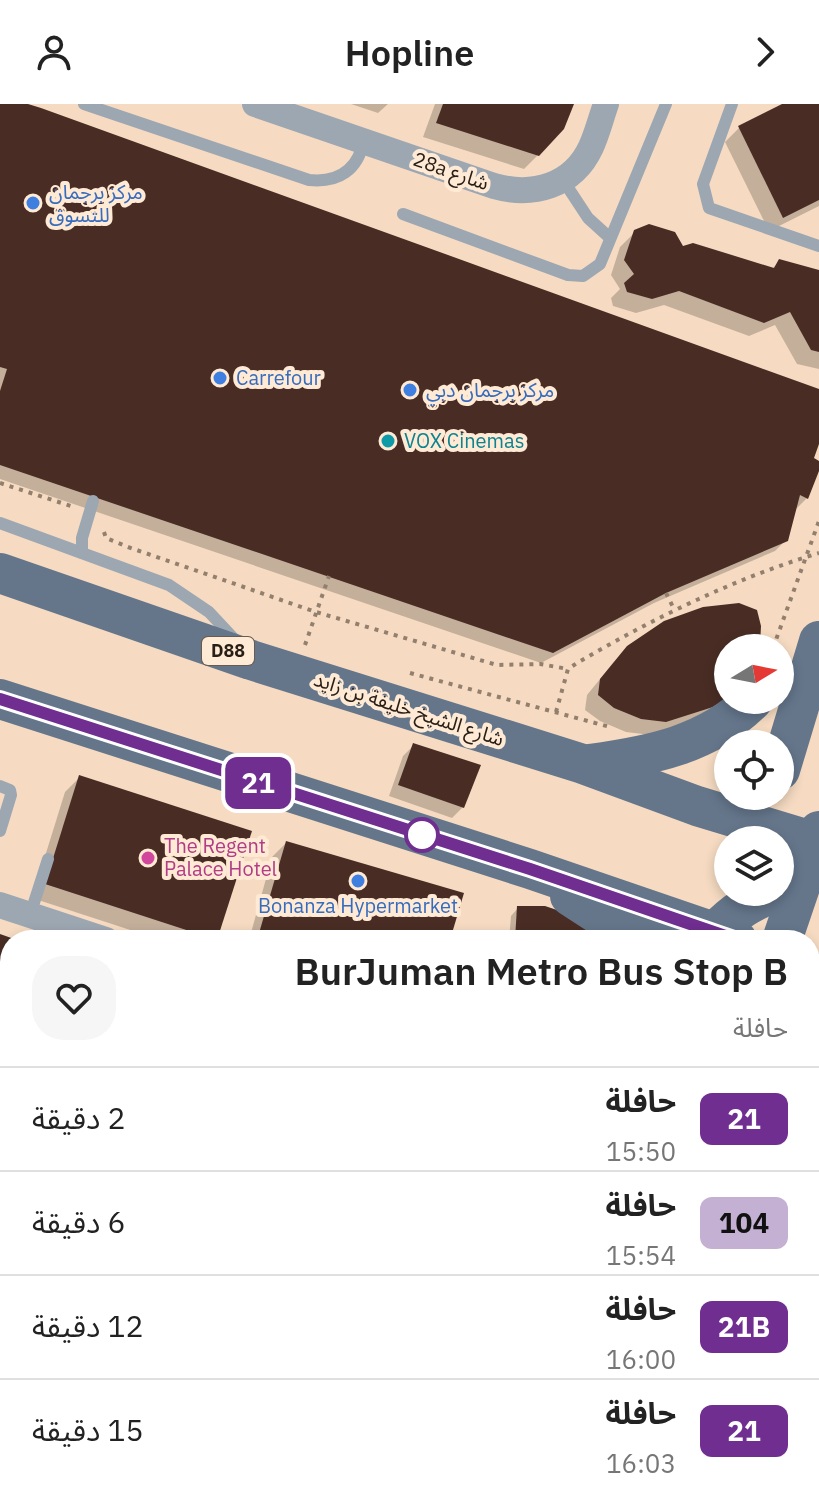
<!DOCTYPE html>
<html lang="ar">
<meta charset="utf-8">
<style>
:root{--surface:#fff;--page:#f6f6f6;--text:#222;--muted:#767676;--line:#e0e0e0}
body{margin:0;font-family:"IBM Plex Sans","Noto Sans Arabic",sans-serif;background:var(--page);color:var(--text);direction:rtl;height:100vh;display:flex;flex-direction:column;font-size:30px;white-space:nowrap}
*{box-sizing:border-box;margin:0}
p{font-size:26px;color:var(--muted)}
.icon{flex:none;width:44px;height:44px;fill:none;stroke:currentColor;stroke-width:2;stroke-linecap:round;stroke-linejoin:round}
.map{position:relative;flex:1;overflow:hidden;direction:ltr}
.panel{position:absolute;left:0px;top:826px;width:820px;height:568px;display:flex;flex-direction:column;background:var(--surface);border-radius:32px 32px 0 0;box-shadow:0 4px 12px #0003;direction:rtl}
.panel>*{flex:none}
.badge{padding:0 16px;border-radius:12px;font-size:28px;line-height:52px}
.needle{width:52px;rotate:80deg}
.buttons{position:absolute;left:714px;top:530px;display:grid;gap:16px}
.buttons a{display:grid;place-items:center;width:80px;height:80px;border-radius:50%;background:var(--surface);box-shadow:0 4px 12px #0003;font-size:40px}
.map>.badge{position:absolute;translate:-50% -50%;box-shadow:0 0 0 4px #fff}
.round{display:grid;place-items:center;flex:none;width:84px;height:84px;border-radius:32px;background:var(--page)}
.overview{display:flex;align-items:center;justify-content:space-between;height:136px;padding:0 32px}
h1{font-size:38px;font-weight:600;line-height:60px}
ul{padding:0;list-style:none}
li{display:flex;align-items:center;gap:24px;height:104px;padding:0 32px;border-top:2px solid var(--line)}
li div{flex:1}
li b{display:block;font-size:30px}
li em{font-style:normal}
li .badge{min-width:88px;font-weight:700;text-align:center}
header{display:flex;justify-content:space-between;align-items:center;height:104px;padding:0 32px;background:var(--surface);font-size:36px;font-weight:600}
.map>svg:first-child{display:block}
.shadow{fill:#0003}
.building{fill:#492d24}
.lines{fill:none;stroke-linecap:round;stroke-linejoin:round}
.path{stroke:#927f6e;stroke-width:4;stroke-dasharray:4 6;stroke-linecap:butt}
.service{stroke:#9da7b2;stroke-width:12}
.minor{stroke:#9da7b2;stroke-width:26}
.secondary{stroke:#7c8a9b;stroke-width:36}
.primary{stroke:#65768b;stroke-width:40}
.line-casing{stroke:#fff;stroke-width:18}
.line{stroke:#6f2e90;stroke-width:12}
.shop-dot{fill:#3f7fe0;stroke:#ffead5;stroke-width:3}
.culture-dot{fill:#0f9aa8;stroke:#ffead5;stroke-width:3}
.stop-dot{fill:#fff;stroke:#6f2e90;stroke-width:4}
.hotel-dot{fill:#d1479c;stroke:#ffead5;stroke-width:3}
.labels{text-anchor:middle;stroke-width:8;stroke-linejoin:round;paint-order:stroke}
.shield{fill:#ffead5;stroke:#685b4f;stroke-width:2}
.shield-label{font-size:18px;font-weight:bold;fill:#281e15}
.street-label{font-size:20px;fill:#281e15;stroke:#ffead5}
.shop-label{font-size:20px;fill:#366cbe;stroke:#ffead5;text-anchor:start}
.culture-label{font-size:20px;fill:#0d838f;stroke:#ffead5;text-anchor:start}
.hotel-label{font-size:20px;fill:#b23c85;stroke:#ffead5;text-anchor:start}
</style>
<header><svg class="icon" aria-label="forward" viewBox="0 0 24 24"><path d="M9 5l7 7-7 7"/></svg>Hopline<svg class="icon" aria-label="person" viewBox="0 0 24 24"><circle cx="12" cy="8" r="4"/><path d="M4 21q1-7 8-7t8 7"/></svg></header>
<div class="map">
<svg width="819" height="1394" viewBox="0 0 819 1394">
<rect width="100%" height="100%" fill="#f6dbc2"/>
<!-- shadow -->
<g class="shadow">
<polygon points="0,0 22,0 819,287 819,334 811,355 819,360 807,394 796,405 786,436 775,447 654,499 541,559 0,375"/>
<polygon points="351,0 388,0 378,9"/>
<polygon points="435,0 572,0 538,51 524,65 423,33"/>
<polygon points="787,0 819,0 819,102 769,127 725,38 739,24"/>
<polygon points="635,128 682,145 772,165 780,157 819,168 819,265 797,260 775,221 749,232 664,201 636,209 613,202 611,194 620,185 611,171 620,143"/>
<polygon points="739,501 757,544 728,544 728,593 697,616 651,631 626,628 600,617 585,606 587,591 614,558"/>
<polygon points="414,641 463,703 452,714 389,692 403,652"/>
<polygon points="79,674 216,835 215,836 161,836 32,794 65,688"/>
<polygon points="286,739 448,836 249,836 272,753"/>
<polygon points="518,804 607,836 509,836 511,812"/>
<polygon points="0,832 12,836 10,957 6,961 0,959"/>
<polygon points="819,932 819,1039 810,1040 810,940"/>
<polygon points="10,1031 10,1102 0,1099 0,1060"/>
<polygon points="0,1182 10,1185 10,1218 7,1228 0,1235"/>
<polygon points="819,1255 819,1394 802,1394 774,1384 810,1384 810,1281"/>
<polygon points="91,1384 130,1384 127,1394 87,1394"/>
<polygon points="201,1384 319,1384 316,1394 197,1394"/>
<polygon points="342,1384 454,1384 450,1394 338,1394"/>
<polygon points="643,1384 669,1384 700,1394 635,1394"/>
</g>
<!-- building -->
<g class="building">
<polygon points="0,0 28,0 41,4 819,285 819,340 814,354 819,357 819,367 808,395 800,391 788,437 666,489 553,549 0,361 0,287 7,265 0,263"/>
<polygon points="443,0 574,0 564,25 539,52 436,19"/>
<polygon points="782,0 819,0 819,96 783,114 738,22"/>
<polygon points="649,120 675,128 683,142 693,139 774,164 779,155 819,166 819,248 811,246 790,208 764,219 679,187 652,195 627,188 624,179 634,170 624,156 634,126"/>
<polygon points="739,499 757,506 761,522 760,542 759,544 728,544 728,593 713,603 666,618 641,615 614,604 598,591 600,575 627,542 664,517 703,503"/>
<polygon points="413,639 481,661 464,704 398,681"/>
<polygon points="79,671 252,727 217,836 45,780"/>
<polygon points="286,737 464,789 450,836 257,836"/>
<polygon points="517,802 545,802 575,812 611,836 515,836"/>
<polygon points="0,830 17,836 10,836 10,944 0,940"/>
<polygon points="819,930 819,1027 810,1026 810,937"/>
<polygon points="0,968 10,972 10,996 1,1024"/>
<polygon points="10,1056 10,1084 1,1080"/>
<polygon points="810,1058 819,1076 819,1174 810,1199"/>
<polygon points="0,1180 10,1183 9,1229 0,1226"/>
<polygon points="819,1279 819,1381 810,1378 810,1303"/>
<polygon points="94,1384 132,1384 129,1394 101,1394 92,1391"/>
<polygon points="209,1384 321,1384 318,1394 205,1394"/>
<polygon points="350,1384 457,1384 453,1394 346,1394"/>
<polygon points="646,1384 676,1384 705,1394 643,1394"/>
</g>
<g class="lines">
<!-- path -->
<g class="path">
<polyline points="0,379 74,403"/>
<polyline points="104,428 106,434 128,443 316,508 497,561 540,560 568,565"/>
<polyline points="666,489 674,505"/>
<polyline points="305,541 329,472"/>
<polyline points="773,544 819,417"/>
<polyline points="410,569 610,623"/>
<path d="M556,608L568,565L577,559C654,514 733,475 819,449"/>
<polyline points="810,1219 819,1221"/>
</g>
<!-- service -->
<g class="service">
<path d="M84,0L309,76C339,79 358,66 364,36"/>
<polyline points="732,0 703,80 709,104 819,142"/>
<polyline points="563,76 588,114 610,134"/>
<polyline points="403,110 568,171 583,172 600,160 666,0"/>
<polyline points="0,419 169,481 209,508 237,538"/>
<polyline points="82,449 82,434 93,397"/>
<polyline points="0,682 10,686 11,691 0,727"/>
<polyline points="30,811 48,755"/>
</g>
<!-- minor -->
<g class="minor">
<path d="M255,0L494,82C533,93 573,82 591,43C597,30 601,14 606,0"/>
<polyline points="0,801 106,836"/>
<polyline points="0,1054 10,1024"/>
<polyline points="0,1116 10,1119"/>
<polyline points="187,1394 191,1384"/>
</g>
<!-- secondary -->
<polyline class="secondary" points="810,865 819,869"/>
<!-- primary -->
<g class="primary">
<polyline points="0,469 251,556 583,660 697,702 815,738"/>
<polyline points="0,595 530,765 737,836"/>
<path d="M589,660C649,652 708,641 753,596"/>
<polyline points="780,666 819,537"/>
<polyline points="570,792 607,816 629,836"/>
<path d="M716,827C734,808 751,797 776,788"/>
<polyline points="782,836 819,727"/>
<polyline points="810,913 819,909"/>
<polyline points="512,1394 516,1384"/>
<polyline points="589,1394 592,1384"/>
</g>
</g>
<g class="lines">
<defs>
<polyline id="line" points="0,595 530,765 737,836"/>
</defs>
<!-- line casing -->
<use href="#line" class="line-casing"/>
<!-- line -->
<use href="#line" class="line"/>
</g>
<!-- markers -->
<g class="shop-dot">
<circle cx="33" cy="99" r="8"/>
<circle cx="220" cy="274" r="8"/>
<circle cx="410" cy="286" r="8"/>
<circle cx="358" cy="777" r="8"/>
</g>
<circle class="culture-dot" cx="388" cy="337" r="8"/>
<circle class="stop-dot" cx="422" cy="731" r="16"/>
<circle class="hotel-dot" cx="148" cy="754" r="8"/>
<g class="labels">
<!-- shield labels -->
<rect class="shield" x="202" y="533" width="52" height="28" rx="6"/>
<g class="shield-label">
<text x="228" y="553">D88</text>
</g>
<!-- street labels -->
<g class="street-label">
<text transform="translate(451 67) rotate(19)" y="7">28a شارع</text>
<text transform="translate(409 605) rotate(18)" y="7">شارع الشيخ خليفة بن زايد</text>
</g>
<!-- shop labels -->
<g class="shop-label">
<text x="49" y="95">مركز برجمان<tspan x="49" dy="23">للتسوق</tspan></text>
<text x="236" y="281">Carrefour</text>
<text x="426" y="293">مركز برجمان دبي</text>
<text x="358" y="809" text-anchor="middle">Bonanza Hypermarket</text>
</g>
<!-- culture labels -->
<g class="culture-label">
<text x="404" y="344">VOX Cinemas</text>
</g>
<!-- hotel labels -->
<g class="hotel-label">
<text x="164" y="749">The Regent<tspan x="164" dy="23">Palace Hotel</tspan></text>
</g>
</g>
</svg>
<div class="buttons">
<a><svg class="needle" viewBox="-14 -14 28 28"><path d="M0-13l5 13h-10z" fill="#e53935"/><path d="M0 13l5-13h-10z" fill="#767676"/></svg></a>
<a><svg class="icon" aria-label="locate" viewBox="0 0 24 24"><circle cx="12" cy="12" r="6"/><path d="M12 2v4M12 18v4M2 12h4M18 12h4"/></svg></a>
<a><svg class="icon" aria-label="layers" viewBox="0 0 24 24"><path d="M12 4l9 5-9 5-9-5zM3 14l9 5 9-5"/></svg></a>
</div>
<b class="badge" style="left:258px;top:679px;background:#6f2e90;color:#fff">21</b>
<section class="panel">
<div class="overview"><div><h1>BurJuman Metro Bus Stop B</h1><p>حافلة</p></div><a class="round"><svg class="icon" aria-label="heart" viewBox="0 0 24 24"><path d="M12 20l-8-8c-3-5 5-10 8-4 3-6 11-1 8 4z"/></svg></a></div>
<ul>
<li><span class="badge" style="background:#6f2e90;color:#fff">21</span><div><b>حافلة</b><p>15:50</p></div><em>2 دقيقة</em></li>
<li><span class="badge" style="background:#c4b0d2;color:#111">104</span><div><b>حافلة</b><p>15:54</p></div><em>6 دقيقة</em></li>
<li><span class="badge" style="background:#6f2e90;color:#fff">21B</span><div><b>حافلة</b><p>16:00</p></div><em>12 دقيقة</em></li>
<li><span class="badge" style="background:#6f2e90;color:#fff">21</span><div><b>حافلة</b><p>16:03</p></div><em>15 دقيقة</em></li>
</ul>
</section>
</div>
